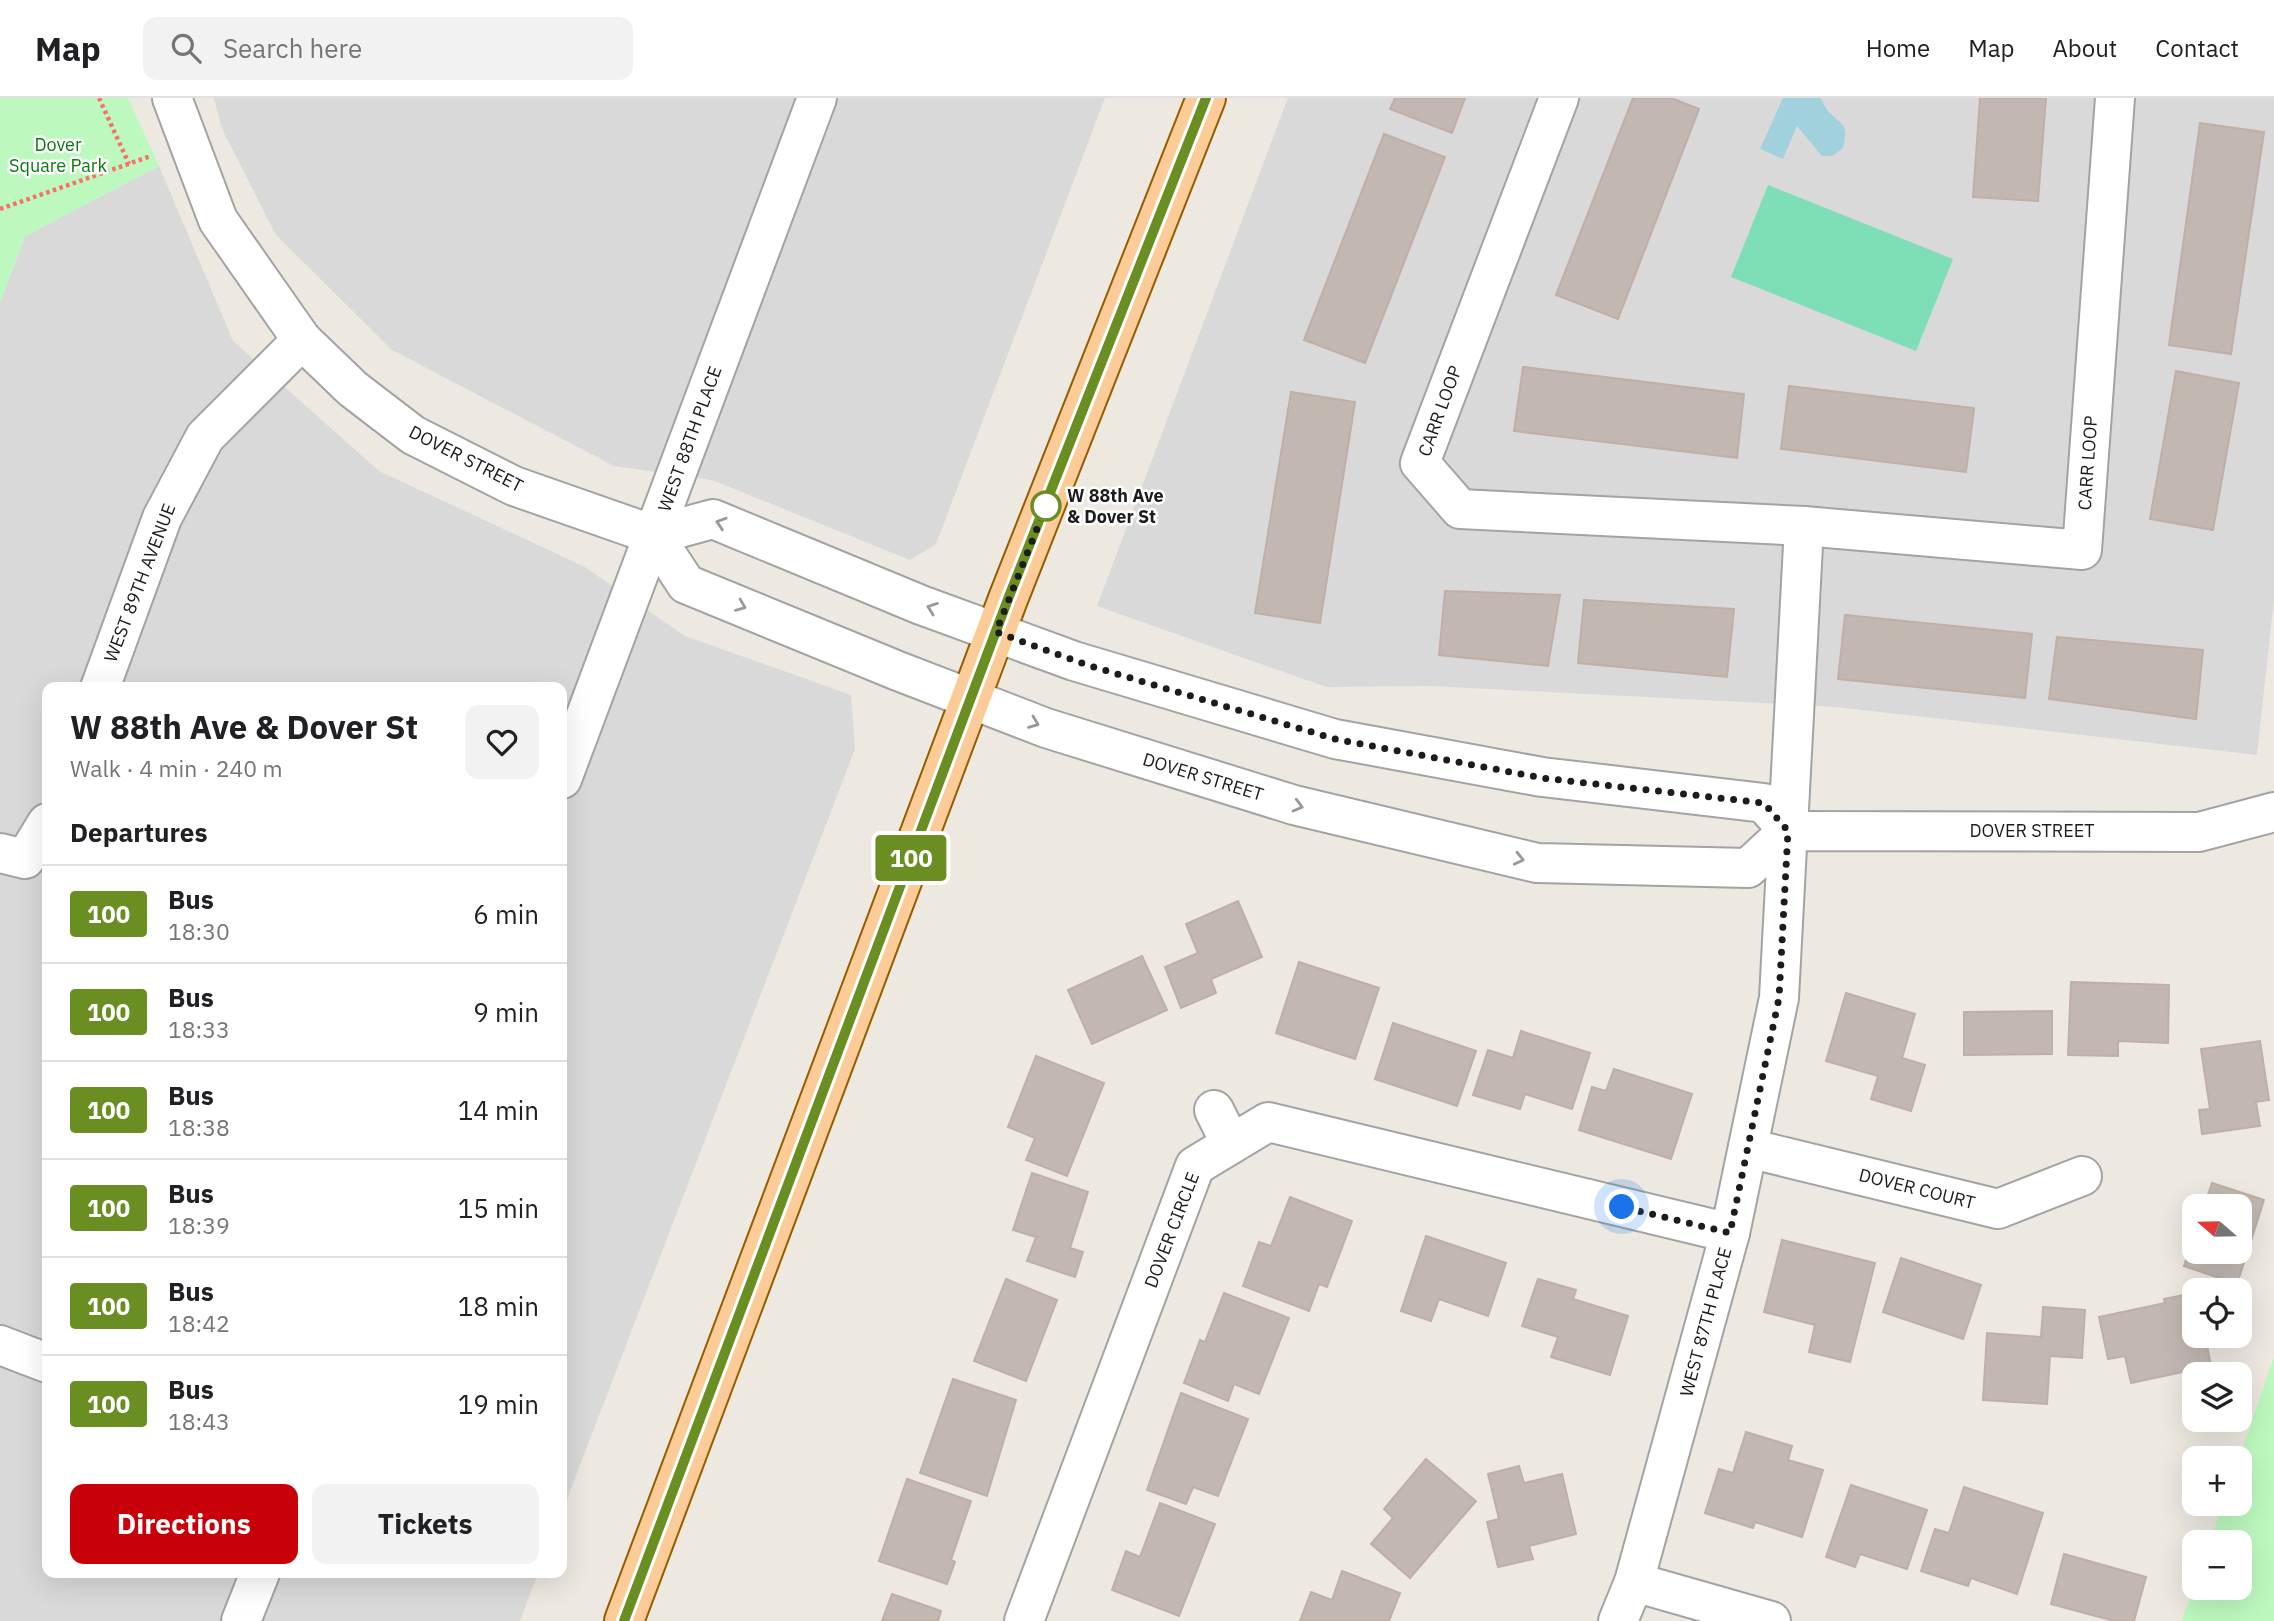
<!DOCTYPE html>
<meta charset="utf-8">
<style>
:root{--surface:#fff;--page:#f2f2f2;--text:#202124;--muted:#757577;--line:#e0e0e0;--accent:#c80009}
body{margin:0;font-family:"IBM Plex Sans",sans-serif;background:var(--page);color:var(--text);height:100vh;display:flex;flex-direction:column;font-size:26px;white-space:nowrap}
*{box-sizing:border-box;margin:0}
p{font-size:23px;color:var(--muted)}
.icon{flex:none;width:38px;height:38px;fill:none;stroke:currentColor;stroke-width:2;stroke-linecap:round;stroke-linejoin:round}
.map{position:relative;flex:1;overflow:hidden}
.details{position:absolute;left:42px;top:584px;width:525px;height:896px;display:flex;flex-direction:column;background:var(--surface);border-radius:14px;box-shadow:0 7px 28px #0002}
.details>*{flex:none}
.badge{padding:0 14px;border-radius:5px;font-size:24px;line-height:46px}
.needle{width:46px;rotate:290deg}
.buttons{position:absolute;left:2182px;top:1096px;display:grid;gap:14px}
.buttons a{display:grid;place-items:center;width:70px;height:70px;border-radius:14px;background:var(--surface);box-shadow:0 7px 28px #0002;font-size:35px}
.you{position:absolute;width:35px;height:35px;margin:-18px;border:5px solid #fff;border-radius:50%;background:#1a73e8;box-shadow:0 0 0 10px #1a73e833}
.map>.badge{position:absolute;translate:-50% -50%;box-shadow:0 0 0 4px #fff}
h2{padding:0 28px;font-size:26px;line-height:63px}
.round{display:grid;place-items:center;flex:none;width:74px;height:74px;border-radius:14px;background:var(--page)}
.summary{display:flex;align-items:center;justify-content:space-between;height:119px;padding:0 28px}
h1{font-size:33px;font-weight:700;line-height:52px}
.primary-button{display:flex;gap:14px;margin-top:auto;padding:14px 28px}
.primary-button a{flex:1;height:80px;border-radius:14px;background:var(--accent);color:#fff;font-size:28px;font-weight:700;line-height:80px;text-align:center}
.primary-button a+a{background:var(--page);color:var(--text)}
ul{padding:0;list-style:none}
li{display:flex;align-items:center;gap:21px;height:98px;padding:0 28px;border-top:2px solid var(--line)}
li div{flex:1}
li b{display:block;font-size:26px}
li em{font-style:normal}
li .badge{min-width:77px;font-weight:700;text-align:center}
header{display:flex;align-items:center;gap:42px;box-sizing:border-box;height:98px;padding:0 35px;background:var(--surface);border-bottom:2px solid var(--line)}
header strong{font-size:33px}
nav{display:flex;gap:38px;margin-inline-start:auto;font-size:24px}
.search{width:490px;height:63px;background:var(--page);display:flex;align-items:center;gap:18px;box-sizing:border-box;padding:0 24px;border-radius:14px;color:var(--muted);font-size:26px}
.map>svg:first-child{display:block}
.residential{fill:#dad9d9}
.park{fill:#bdf9bf}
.pitch{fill:#7edeb5}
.water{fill:#a1d1dc}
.building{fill:#c2b8b1;stroke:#bfafa4;stroke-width:2}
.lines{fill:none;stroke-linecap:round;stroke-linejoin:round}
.minor-casing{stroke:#a3a3a3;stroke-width:42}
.major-casing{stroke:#945d00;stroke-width:42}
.path{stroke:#fa6f66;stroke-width:4.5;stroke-dasharray:3.5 3.5;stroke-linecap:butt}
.minor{stroke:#fff;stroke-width:38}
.major{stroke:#fccc98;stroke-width:38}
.oneway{stroke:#999}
.line-casing{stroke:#fff;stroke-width:16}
.line{stroke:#6b8e23;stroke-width:10}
.walk{stroke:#1c1c1c;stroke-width:7;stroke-dasharray:0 12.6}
.stop-dot{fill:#fff;stroke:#6b8e23;stroke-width:3.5}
.labels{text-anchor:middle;stroke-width:5;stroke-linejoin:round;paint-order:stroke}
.park-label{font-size:18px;fill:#0b790f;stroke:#fff}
.street-label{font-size:18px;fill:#1c1c1c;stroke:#fff}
.stop-label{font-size:18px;font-weight:bold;fill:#1c1c1c;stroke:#fff;text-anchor:start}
</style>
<header>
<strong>Map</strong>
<div class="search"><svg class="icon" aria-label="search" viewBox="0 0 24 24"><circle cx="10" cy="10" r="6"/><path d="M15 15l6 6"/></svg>Search here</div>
<nav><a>Home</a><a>Map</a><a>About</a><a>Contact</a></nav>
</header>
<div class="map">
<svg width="2274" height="1523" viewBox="0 0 2274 1523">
<rect width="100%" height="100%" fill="#ede9e1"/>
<!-- residential -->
<g class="residential">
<polygon points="214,0 1105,0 936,446 910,462 712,382 614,368 392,252 276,137 222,31"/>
<polygon points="1288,0 2274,0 2274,501 2257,657 1836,609 1432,588 1326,589 1097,508"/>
<polygon points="159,68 233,243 379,373 585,469 685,538 851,597 855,651 562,1414 562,590 47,590 47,1475 538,1475 520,1523 0,1523 0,205 25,138"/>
</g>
<!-- park -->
<g class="park">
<polygon points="0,0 128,0 159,68 25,138 0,205"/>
<polygon points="2274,1259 2274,1523 2182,1523 2194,1487 2240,1489 2240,1444 2210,1444 2223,1405 2240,1405 2239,1360"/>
</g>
<!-- pitch -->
<polygon class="pitch" points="1768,87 1953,161 1916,253 1731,179"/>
<!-- water -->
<path class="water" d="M1783,0H1820C1824,5 1825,10 1830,15C1845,30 1848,26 1843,50L1832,58H1822L1797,28L1783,61L1760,51Z"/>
<!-- building -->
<g class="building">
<polygon points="1395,0 1465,0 1452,35 1390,11"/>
<polygon points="1633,0 1671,0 1699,11 1618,221 1556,197"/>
<polygon points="1980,0 2046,0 2038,103 1973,99"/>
<polygon points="2200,25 2264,34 2231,256 2169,247"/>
<polygon points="1384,36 1445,59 1365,265 1304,242"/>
<polygon points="1523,269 1744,296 1737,360 1514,333"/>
<polygon points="2176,273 2239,285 2213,432 2150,421"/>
<polygon points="1789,288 1974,310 1966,374 1781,351"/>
<polygon points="1291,294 1355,304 1320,525 1255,515"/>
<polygon points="1445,493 1560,497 1548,568 1439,557"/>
<polygon points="1584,502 1734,511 1727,579 1578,565"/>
<polygon points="1845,517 2032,536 2025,600 1838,581"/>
<polygon points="2057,539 2203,552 2196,621 2049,601"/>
<polygon points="1238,803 1262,859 1211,881 1216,895 1181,910 1165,869 1198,855 1186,826"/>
<polygon points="1142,858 1167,912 1092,946 1068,892"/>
<polygon points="1299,864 1379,890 1355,961 1276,935"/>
<polygon points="2071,884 2169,887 2168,945 2118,943 2118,958 2068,957"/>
<polygon points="1846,895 1915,916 1902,960 1925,967 1911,1013 1871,1001 1878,978 1826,963"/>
<polygon points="2052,913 2052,956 1964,957 1964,914"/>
<polygon points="1393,925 1476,953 1457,1008 1375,981"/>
<polygon points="1521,933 1590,955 1572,1011 1525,996 1520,1011 1473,997 1488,952 1513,960"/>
<polygon points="2260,943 2269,1002 2256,1004 2260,1028 2202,1036 2199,1012 2210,1011 2201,951"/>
<polygon points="1036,958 1104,985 1067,1078 1026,1062 1035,1040 1008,1029"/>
<polygon points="1614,971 1692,996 1671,1061 1579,1032 1592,989 1606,993"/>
<polygon points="1032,1075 1088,1094 1070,1150 1083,1154 1075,1179 1027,1163 1036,1139 1013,1132"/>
<polygon points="2212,1085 2264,1102 2237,1186 2184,1168 2194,1138 2194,1153 2240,1153 2240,1108 2204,1108"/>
<polygon points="1290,1099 1352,1123 1327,1189 1319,1186 1309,1213 1243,1188 1259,1144 1271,1148"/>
<polygon points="1426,1138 1506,1165 1488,1218 1439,1201 1431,1223 1401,1213"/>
<polygon points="1782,1142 1875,1165 1850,1264 1809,1254 1815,1227 1764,1214"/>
<polygon points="1901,1160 1981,1187 1963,1241 1883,1214"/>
<polygon points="1006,1181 1057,1202 1026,1283 974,1263"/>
<polygon points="1538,1181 1576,1192 1573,1201 1628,1218 1610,1277 1551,1259 1558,1239 1522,1228"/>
<polygon points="1224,1195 1289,1220 1259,1296 1234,1286 1228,1303 1184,1285 1200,1242 1205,1244"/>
<polygon points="2194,1195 2194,1237 2205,1237 2211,1268 2131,1285 2125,1258 2108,1261 2099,1219 2165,1205 2164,1201"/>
<polygon points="2043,1209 2085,1212 2082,1260 2050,1258 2047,1306 1983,1302 1987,1235 2041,1239"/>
<polygon points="953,1281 1016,1302 987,1398 920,1375"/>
<polygon points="1181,1295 1248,1321 1218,1398 1193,1389 1186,1406 1147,1392"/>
<polygon points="1746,1334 1792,1348 1788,1362 1823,1372 1802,1439 1755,1424 1753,1430 1705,1415 1719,1371 1733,1375"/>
<polygon points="1426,1361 1476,1403 1410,1480 1371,1446 1393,1420 1384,1411"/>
<polygon points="1519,1368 1524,1385 1562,1376 1576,1436 1529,1448 1533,1461 1498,1469 1487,1424 1499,1421 1488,1376"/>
<polygon points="907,1381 971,1403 951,1462 955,1464 947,1486 879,1463"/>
<polygon points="1851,1387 1927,1412 1907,1471 1860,1456 1855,1469 1826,1459"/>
<polygon points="1964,1389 2043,1415 2017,1496 1971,1480 1968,1488 1921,1473 1935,1431 1949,1435"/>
<polygon points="1160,1405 1215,1426 1179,1518 1112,1492 1126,1453 1140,1459"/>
<polygon points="2064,1456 2146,1479 2134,1523 2114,1523 2051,1506"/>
<polygon points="1342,1473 1400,1495 1389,1523 1300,1523 1311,1494 1332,1502"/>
<polygon points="892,1496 941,1513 938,1523 882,1523"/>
</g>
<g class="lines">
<defs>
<g id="minor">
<polyline points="1559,0 1420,365 1460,411 1804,428 2082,452 2115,0"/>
<polyline points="302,242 353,291 413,337 514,388 654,437 713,421 921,507 1074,563 1335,641 1542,679 1764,705 1788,733"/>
<polyline points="654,437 686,486 898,573 1046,630 1294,707 1537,765 1748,770 1788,733 2199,734 2274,714"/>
<polyline points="100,590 162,420 205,339 302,242 218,122 172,0"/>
<polyline points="562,681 817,0"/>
<polyline points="0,755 25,761 47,725"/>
<polyline points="1214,1012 1231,1046"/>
<polyline points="1748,1050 1998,1111 2082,1078"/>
<polyline points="0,1247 47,1265"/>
<polyline points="1634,1484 1771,1523"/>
<polyline points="241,1523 260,1475"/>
<polyline points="1024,1523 1195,1068 1268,1024 1730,1135"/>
<polyline points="1618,1523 1634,1484 1730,1135 1779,900 1804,428"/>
</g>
<polyline id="major" points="624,1523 1008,501 1206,0"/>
</defs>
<!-- minor casing -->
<use href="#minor" class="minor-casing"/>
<!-- major casing -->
<use href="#major" class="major-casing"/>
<!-- path -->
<g class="path">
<polyline points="99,0 129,66"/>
<polyline points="0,111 151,58"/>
</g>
<!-- minor -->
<use href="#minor" class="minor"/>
<!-- major -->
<use href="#major" class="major"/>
</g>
<!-- one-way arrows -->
<defs><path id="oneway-chevron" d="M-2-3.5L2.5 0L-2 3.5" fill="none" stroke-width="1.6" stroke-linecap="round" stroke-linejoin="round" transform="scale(1.75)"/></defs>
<g class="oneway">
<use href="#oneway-chevron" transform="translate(721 425) rotate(-162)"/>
<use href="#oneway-chevron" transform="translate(741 508) rotate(22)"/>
<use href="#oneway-chevron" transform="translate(932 510) rotate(-160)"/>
<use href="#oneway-chevron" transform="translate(1034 625) rotate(21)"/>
<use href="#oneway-chevron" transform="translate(1298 708) rotate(15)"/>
<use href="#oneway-chevron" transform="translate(1519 761) rotate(13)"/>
</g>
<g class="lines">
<defs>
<polyline id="line" points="624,1523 1008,501 1206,0"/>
</defs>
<!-- line casing -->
<use href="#line" class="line-casing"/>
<!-- line -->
<use href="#line" class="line"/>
<!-- walk -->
<polyline class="walk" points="1046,408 996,534 1087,567 1335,641 1542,680 1764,705 1788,733 1779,900 1730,1135 1622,1109"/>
</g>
<!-- markers -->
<circle class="stop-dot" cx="1046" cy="408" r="14"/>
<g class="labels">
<!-- park labels -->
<g class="park-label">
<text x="58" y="53">Dover<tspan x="58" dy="21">Square Park</tspan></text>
</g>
<!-- street labels -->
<g class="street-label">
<text transform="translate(1440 313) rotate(-70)" y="6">CARR LOOP</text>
<text transform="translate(690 341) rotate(-70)" y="6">WEST 88TH PLACE</text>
<text transform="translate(466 361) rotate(27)" y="6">DOVER STREET</text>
<text transform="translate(2088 365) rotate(-86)" y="6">CARR LOOP</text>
<text transform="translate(140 485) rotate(-69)" y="6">WEST 89TH AVENUE</text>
<text transform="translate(1203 679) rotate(17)" y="6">DOVER STREET</text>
<text x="2032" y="739">DOVER STREET</text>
<text transform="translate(1917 1091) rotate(14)" y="6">DOVER COURT</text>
<text transform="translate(1172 1132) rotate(-69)" y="6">DOVER CIRCLE</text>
<text transform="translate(1706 1224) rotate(-75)" y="6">WEST 87TH PLACE</text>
</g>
<!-- stop labels -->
<g class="stop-label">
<text x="1067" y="404">W 88th Ave<tspan x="1067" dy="21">&amp; Dover St</tspan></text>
</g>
</g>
</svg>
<div class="buttons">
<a><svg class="needle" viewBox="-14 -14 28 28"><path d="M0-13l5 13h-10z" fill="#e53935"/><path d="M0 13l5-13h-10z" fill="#757577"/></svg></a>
<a><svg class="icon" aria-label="locate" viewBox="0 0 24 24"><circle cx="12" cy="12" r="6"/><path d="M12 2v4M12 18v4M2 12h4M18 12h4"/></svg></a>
<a><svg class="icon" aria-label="layers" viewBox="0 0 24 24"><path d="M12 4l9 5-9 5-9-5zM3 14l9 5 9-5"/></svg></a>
<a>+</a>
<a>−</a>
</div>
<div class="you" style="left:1622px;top:1109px"></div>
<b class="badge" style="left:911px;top:760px;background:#6b8e23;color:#fff">100</b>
<section class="details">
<div class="summary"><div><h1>W 88th Ave &amp; Dover St</h1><p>Walk · 4 min · 240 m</p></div><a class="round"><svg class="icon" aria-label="heart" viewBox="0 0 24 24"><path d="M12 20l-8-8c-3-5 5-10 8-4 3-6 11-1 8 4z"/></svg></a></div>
<h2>Departures</h2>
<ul>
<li><span class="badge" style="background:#6b8e23;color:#fff">100</span><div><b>Bus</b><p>18:30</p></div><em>6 min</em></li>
<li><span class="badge" style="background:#6b8e23;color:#fff">100</span><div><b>Bus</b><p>18:33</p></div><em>9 min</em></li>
<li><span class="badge" style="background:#6b8e23;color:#fff">100</span><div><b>Bus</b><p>18:38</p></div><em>14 min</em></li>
<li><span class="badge" style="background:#6b8e23;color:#fff">100</span><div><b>Bus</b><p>18:39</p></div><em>15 min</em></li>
<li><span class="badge" style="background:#6b8e23;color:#fff">100</span><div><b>Bus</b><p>18:42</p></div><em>18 min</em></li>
<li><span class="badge" style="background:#6b8e23;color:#fff">100</span><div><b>Bus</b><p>18:43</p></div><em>19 min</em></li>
</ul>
<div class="primary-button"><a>Directions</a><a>Tickets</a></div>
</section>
</div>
